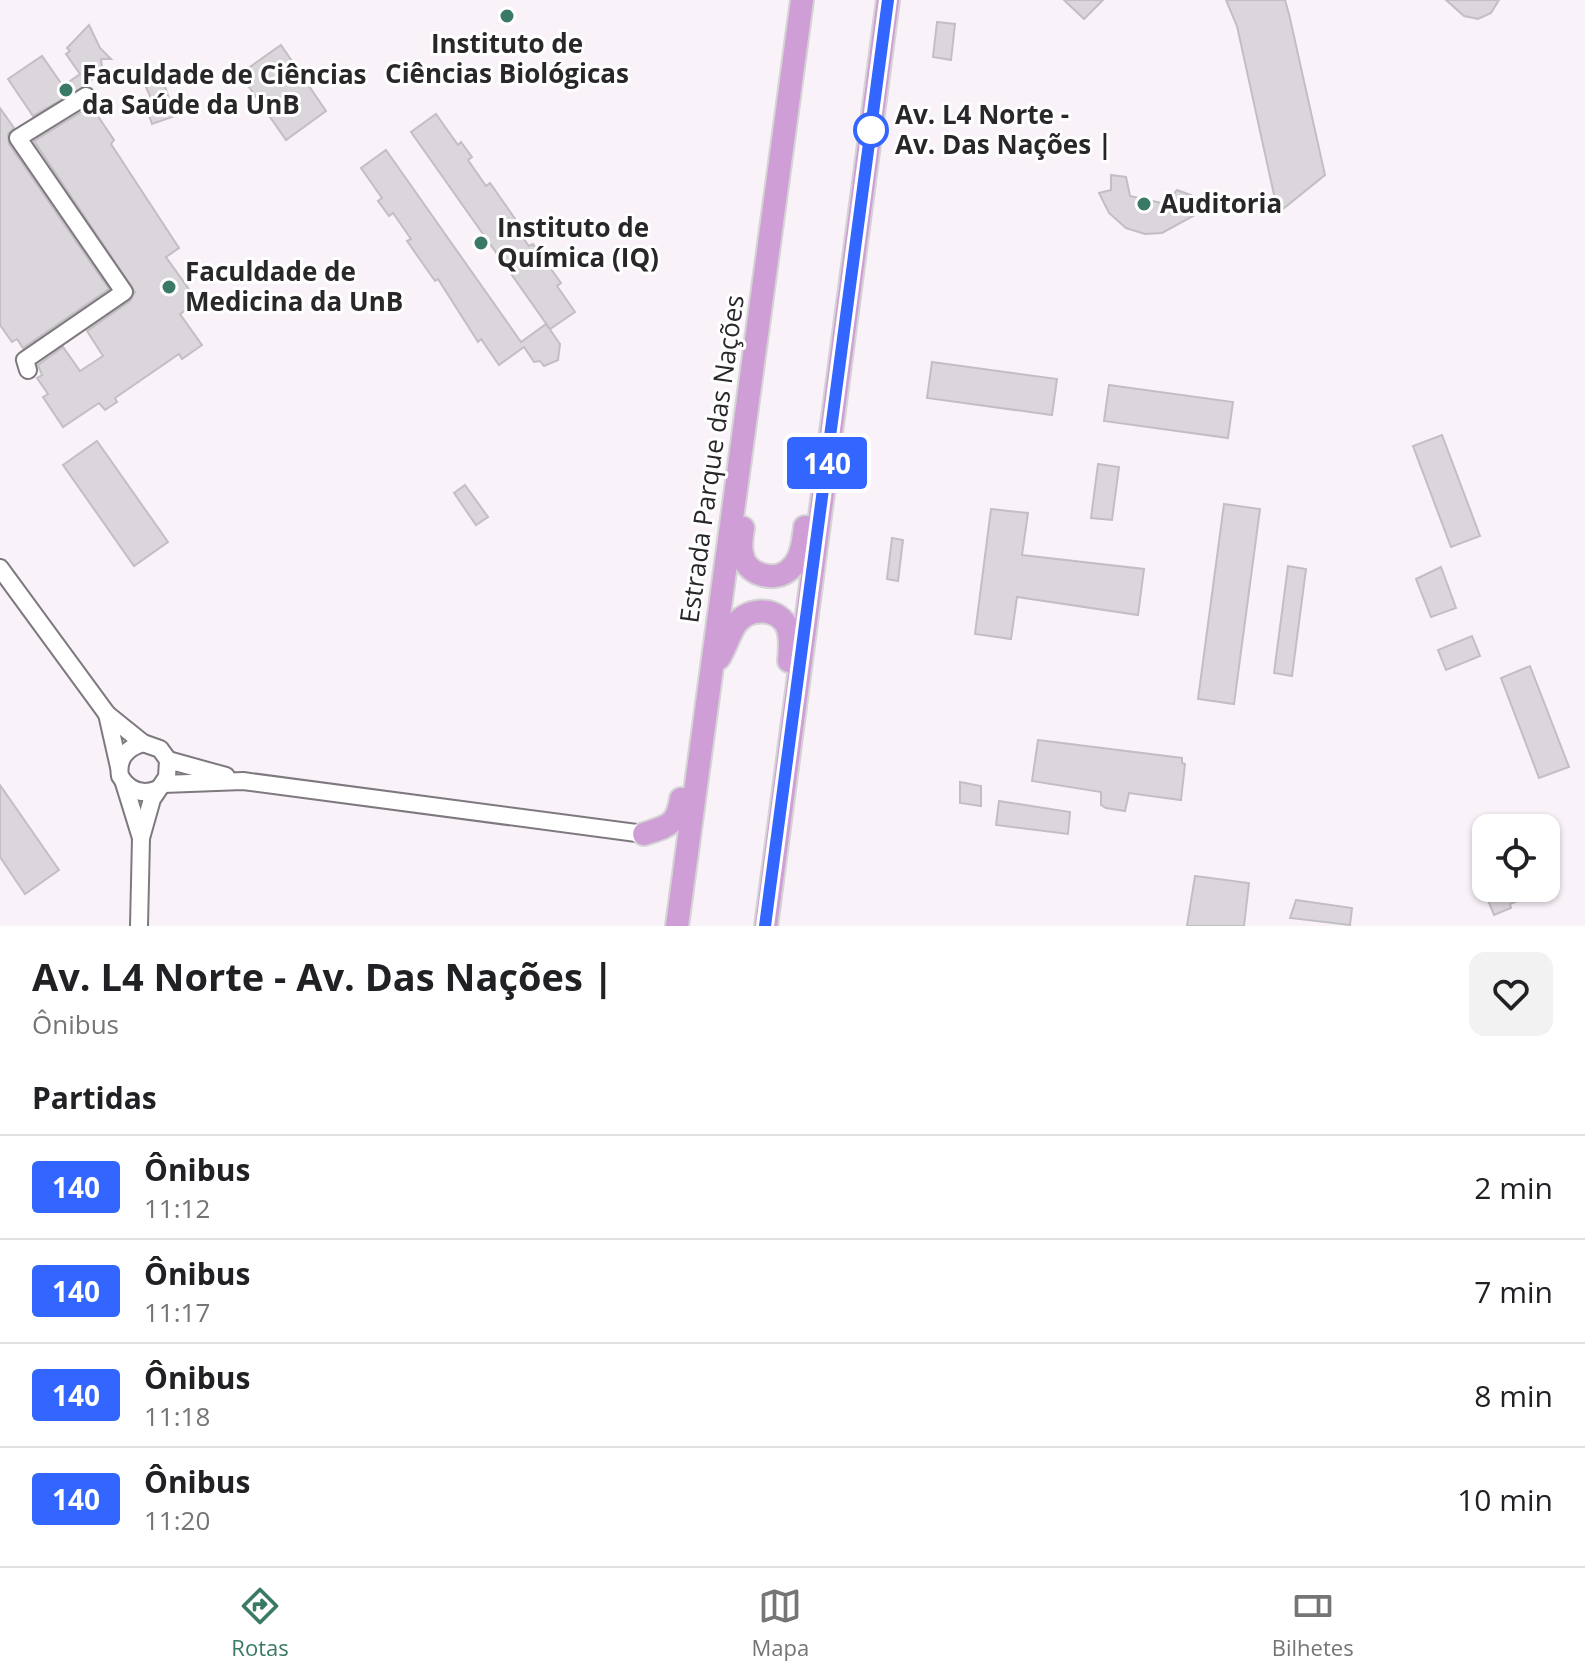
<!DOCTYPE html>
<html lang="pt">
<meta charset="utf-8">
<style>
:root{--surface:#fff;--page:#f2f2f2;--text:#202124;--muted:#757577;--line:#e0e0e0;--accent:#3a7966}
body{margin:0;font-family:"Open Sans",sans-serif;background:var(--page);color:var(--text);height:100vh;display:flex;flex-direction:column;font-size:30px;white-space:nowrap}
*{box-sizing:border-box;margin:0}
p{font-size:26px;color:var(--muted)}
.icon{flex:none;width:44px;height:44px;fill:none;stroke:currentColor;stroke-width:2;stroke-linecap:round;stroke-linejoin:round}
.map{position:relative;height:926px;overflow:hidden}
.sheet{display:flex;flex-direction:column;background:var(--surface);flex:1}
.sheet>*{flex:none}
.badge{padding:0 16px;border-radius:6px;font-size:28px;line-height:52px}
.tools{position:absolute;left:1472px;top:814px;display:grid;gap:16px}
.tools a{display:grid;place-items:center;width:88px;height:88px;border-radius:16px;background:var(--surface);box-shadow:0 2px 6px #0004;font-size:40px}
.map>.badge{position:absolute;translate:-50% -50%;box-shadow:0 0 0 4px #fff}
h2{padding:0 32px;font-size:30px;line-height:72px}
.round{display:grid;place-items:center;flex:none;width:84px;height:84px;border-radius:16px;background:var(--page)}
.head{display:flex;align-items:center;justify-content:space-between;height:136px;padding:0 32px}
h1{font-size:38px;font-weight:700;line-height:60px}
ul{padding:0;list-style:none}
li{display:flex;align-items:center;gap:24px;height:104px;padding:0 32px;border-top:2px solid var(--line)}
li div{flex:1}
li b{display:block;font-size:30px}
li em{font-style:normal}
li .badge{min-width:88px;font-weight:700;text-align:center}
.menu{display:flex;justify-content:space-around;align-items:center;height:112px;border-top:2px solid var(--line);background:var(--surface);font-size:22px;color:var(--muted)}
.menu a{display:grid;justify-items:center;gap:4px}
.menu .selected{color:var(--accent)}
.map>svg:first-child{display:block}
.building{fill:#dbd6db;stroke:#c3bec4;stroke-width:2}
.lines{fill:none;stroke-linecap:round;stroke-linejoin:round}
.minor-casing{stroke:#7e797f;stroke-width:20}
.highway-casing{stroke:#d4d4d4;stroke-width:26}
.minor{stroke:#fff;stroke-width:16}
.highway{stroke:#cf9ed6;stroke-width:22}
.line-casing{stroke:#fff;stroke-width:18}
.line{stroke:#36f;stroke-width:12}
.poi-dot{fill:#3a7966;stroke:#fff;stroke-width:3}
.stop-dot{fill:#fff;stroke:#36f;stroke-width:4}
.labels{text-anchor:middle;stroke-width:6;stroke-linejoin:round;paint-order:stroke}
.poi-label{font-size:26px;font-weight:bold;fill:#292729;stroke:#fff;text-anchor:start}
.stop-label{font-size:26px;font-weight:bold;fill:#292729;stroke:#fff;text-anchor:start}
.street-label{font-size:26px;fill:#292729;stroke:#fff}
</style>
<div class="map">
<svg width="1585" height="926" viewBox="0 0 1585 926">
<rect width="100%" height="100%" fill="#f9f3f9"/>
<!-- building -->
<g class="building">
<polygon points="1064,0 1103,0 1084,19"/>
<polygon points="1226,0 1285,0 1289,14 1325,175 1278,213 1237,26"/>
<polygon points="1446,0 1499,0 1491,13 1478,19 1464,16"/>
<polygon points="937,22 955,24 951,60 933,57"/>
<polygon points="89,25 100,48 111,59 101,59 102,67 87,85 33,116 8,79 42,56 63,86 80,74 66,54 70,51 67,48"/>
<polygon points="281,45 326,111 286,140 240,74"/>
<polygon points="162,78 175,116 152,124 148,112 156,109 145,85"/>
<polygon points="91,106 114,140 111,144 179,248 166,257 198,302 180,314 202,345 182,359 179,354 115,398 117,402 105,410 99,403 63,427 43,397 48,394 37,378 42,375 38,365 63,347 80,371 103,356 87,331 130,301 135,292 34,141"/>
<polygon points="0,108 14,128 8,134 9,144 109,289 23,348 17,339 12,342 0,325"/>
<polygon points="436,114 458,145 461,142 472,157 468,160 486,186 490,183 518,223 514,226 529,246 533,244 561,283 557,286 575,312 550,329 411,132"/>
<polygon points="386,150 521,342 546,324 560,344 558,360 544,366 540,361 534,362 524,347 499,365 481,339 478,342 438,279 435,281 407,241 411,239 393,213 389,216 378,201 382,198 361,168"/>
<polygon points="1111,175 1126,177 1130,196 1166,204 1177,190 1191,195 1184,209 1193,216 1162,233 1145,234 1126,228 1109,213 1099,193 1111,190"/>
<polygon points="932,362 1057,379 1052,415 927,398"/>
<polygon points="1109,385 1233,402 1228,438 1104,421"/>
<polygon points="1442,435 1480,536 1451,547 1413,446"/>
<polygon points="97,441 168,542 134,566 63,465"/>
<polygon points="1098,464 1119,467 1112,520 1091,518"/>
<polygon points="465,485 488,517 476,525 454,493"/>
<polygon points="1224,504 1260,509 1234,704 1198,699"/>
<polygon points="991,509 1028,513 1022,555 1144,569 1138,615 1017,597 1011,639 975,634"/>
<polygon points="892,538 903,540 898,581 887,579"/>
<polygon points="1288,566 1306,569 1292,676 1274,673"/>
<polygon points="1441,567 1456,608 1431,617 1416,579"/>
<polygon points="1472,636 1480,656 1446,670 1438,650"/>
<polygon points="1530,666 1569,767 1539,778 1501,678"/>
<polygon points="1038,740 1182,758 1182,763 1185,764 1181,800 1129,793 1125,811 1106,808 1101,805 1101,792 1032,781"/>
<polygon points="960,782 981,786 981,806 960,803"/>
<polygon points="0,785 59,870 25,894 0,857"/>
<polygon points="999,801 1070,812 1068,834 996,825"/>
<polygon points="1195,876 1249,883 1244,926 1187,926"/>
<polygon points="1483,888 1549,888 1510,904 1511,908 1494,915"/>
<polygon points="1296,900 1352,908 1350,925 1290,918"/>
</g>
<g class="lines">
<defs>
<g id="minor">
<polyline points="28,370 25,360 124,292 18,138 86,96"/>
<polyline points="0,568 107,714 143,743 160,749 168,760 167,777 152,799 141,838 139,926"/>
<polyline points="107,714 119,767"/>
<path d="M143,743C127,748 117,758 120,776C129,791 142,796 158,789"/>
<polyline points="168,760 226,776"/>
<polyline points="124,783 141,838"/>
<polyline points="163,784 243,781 644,834"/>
</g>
<g id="highway">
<path d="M743,528C742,535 740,545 742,553C745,575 776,584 791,568C802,558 803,541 805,527"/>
<path d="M719,658C726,647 729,634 736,624C749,606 780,607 788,629C791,639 790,651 789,661"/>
<path d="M644,834C667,826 677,826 681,799"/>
<polyline points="677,926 802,0"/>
<polyline points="766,926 888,0"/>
</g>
</defs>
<!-- minor casing -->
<use href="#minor" class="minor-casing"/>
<!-- highway casing -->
<use href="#highway" class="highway-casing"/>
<!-- minor -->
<use href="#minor" class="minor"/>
<!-- highway -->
<use href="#highway" class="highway"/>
</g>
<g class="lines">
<defs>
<polyline id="line" points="765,926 888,0"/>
</defs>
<!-- line casing -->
<use href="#line" class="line-casing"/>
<!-- line -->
<use href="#line" class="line"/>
</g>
<!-- markers -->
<g class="poi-dot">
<circle cx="507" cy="16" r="8"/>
<circle cx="66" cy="90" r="8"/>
<circle cx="1144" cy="204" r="8"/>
<circle cx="481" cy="243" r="8"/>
<circle cx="169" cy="287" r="8"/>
</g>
<circle class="stop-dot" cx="871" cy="130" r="16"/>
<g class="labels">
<!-- poi labels -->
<g class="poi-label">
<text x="507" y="53" text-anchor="middle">Instituto de<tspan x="507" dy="30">Ciências Biológicas</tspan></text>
<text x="82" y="84">Faculdade de Ciências<tspan x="82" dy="30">da Saúde da UnB</tspan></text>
<text x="1160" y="213">Auditoria</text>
<text x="497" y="237">Instituto de<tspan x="497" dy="30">Química (IQ)</tspan></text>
<text x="185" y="281">Faculdade de<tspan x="185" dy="30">Medicina da UnB</tspan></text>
</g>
<!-- stop labels -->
<g class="stop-label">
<text x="895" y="124">Av. L4 Norte -<tspan x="895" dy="30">Av. Das Nações |</tspan></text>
</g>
<!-- street labels -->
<g class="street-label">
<text transform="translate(712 459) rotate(-82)" y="9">Estrada Parque das Nações</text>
</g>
</g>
</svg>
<div class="tools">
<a><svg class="icon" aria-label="locate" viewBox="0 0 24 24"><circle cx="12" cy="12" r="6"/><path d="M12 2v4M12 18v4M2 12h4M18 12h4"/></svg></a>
</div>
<b class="badge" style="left:827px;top:463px;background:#36f;color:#fff">140</b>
</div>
<section class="sheet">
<div class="head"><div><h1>Av. L4 Norte - Av. Das Nações |</h1><p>Ônibus</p></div><a class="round"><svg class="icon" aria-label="heart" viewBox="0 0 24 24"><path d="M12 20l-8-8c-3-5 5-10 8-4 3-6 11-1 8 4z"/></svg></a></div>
<h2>Partidas</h2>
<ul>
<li><span class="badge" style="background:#36f;color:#fff">140</span><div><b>Ônibus</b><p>11:12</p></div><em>2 min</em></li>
<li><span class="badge" style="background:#36f;color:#fff">140</span><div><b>Ônibus</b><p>11:17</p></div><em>7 min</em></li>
<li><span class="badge" style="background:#36f;color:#fff">140</span><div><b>Ônibus</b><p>11:18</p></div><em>8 min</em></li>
<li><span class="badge" style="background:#36f;color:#fff">140</span><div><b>Ônibus</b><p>11:20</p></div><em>10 min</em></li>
</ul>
</section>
<nav class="menu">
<a class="selected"><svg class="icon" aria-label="directions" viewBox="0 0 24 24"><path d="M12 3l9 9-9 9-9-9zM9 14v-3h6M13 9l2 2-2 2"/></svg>Rotas</a>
<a><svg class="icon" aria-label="map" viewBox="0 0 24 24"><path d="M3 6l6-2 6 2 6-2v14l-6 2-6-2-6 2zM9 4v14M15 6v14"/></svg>Mapa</a>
<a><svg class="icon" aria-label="tickets" viewBox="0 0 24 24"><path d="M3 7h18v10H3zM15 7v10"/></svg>Bilhetes</a>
</nav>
